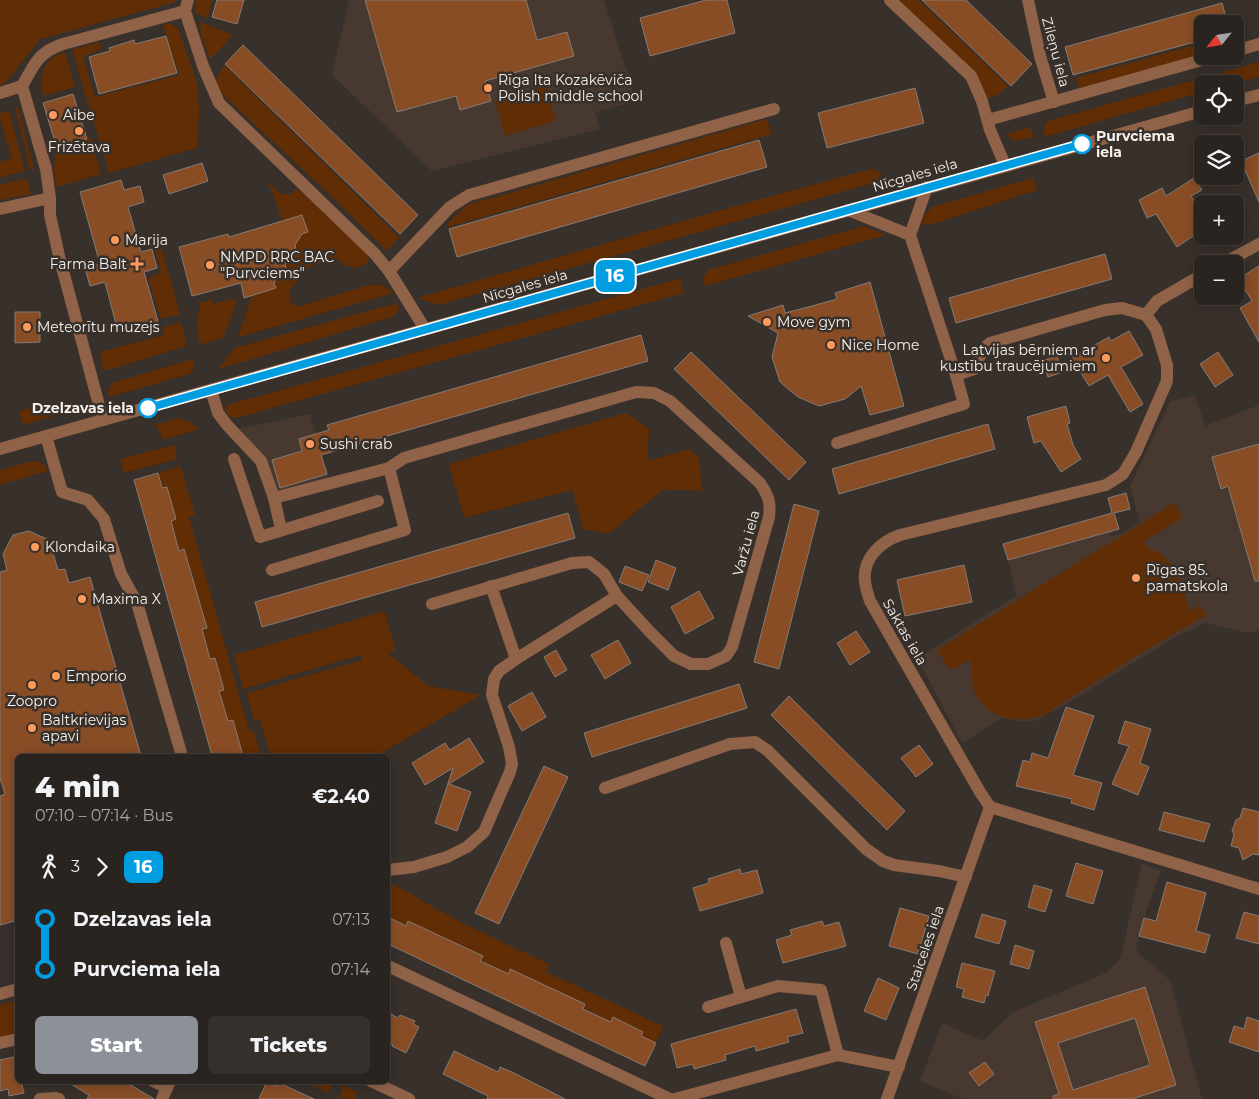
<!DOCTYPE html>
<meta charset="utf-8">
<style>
:root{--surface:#2a2420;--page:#36302d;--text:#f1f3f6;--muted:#a5a4a5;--line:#46413e;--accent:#8c9099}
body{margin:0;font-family:Montserrat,sans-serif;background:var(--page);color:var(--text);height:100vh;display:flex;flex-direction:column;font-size:19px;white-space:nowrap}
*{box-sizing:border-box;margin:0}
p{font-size:16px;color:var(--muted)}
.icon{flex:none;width:28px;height:28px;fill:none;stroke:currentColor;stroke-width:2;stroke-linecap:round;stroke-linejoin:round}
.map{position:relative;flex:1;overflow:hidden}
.side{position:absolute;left:15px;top:754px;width:375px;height:330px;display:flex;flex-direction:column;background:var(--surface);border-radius:8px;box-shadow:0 2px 12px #0003,0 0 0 1px var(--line)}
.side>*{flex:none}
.badge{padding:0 10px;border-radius:8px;font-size:18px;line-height:32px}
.needle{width:32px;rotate:240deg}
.buttons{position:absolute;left:1194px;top:15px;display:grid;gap:10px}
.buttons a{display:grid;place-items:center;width:50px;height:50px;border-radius:8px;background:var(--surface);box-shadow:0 2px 12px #0003,0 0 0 1px var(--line);font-size:25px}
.map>.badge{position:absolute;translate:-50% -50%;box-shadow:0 0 0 2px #fff}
.legs{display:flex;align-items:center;gap:8px;height:55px;padding:0 20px;font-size:16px}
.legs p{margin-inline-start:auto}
.headline{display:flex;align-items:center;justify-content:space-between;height:85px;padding:0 20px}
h1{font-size:28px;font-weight:800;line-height:38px}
.button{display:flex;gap:10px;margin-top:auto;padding:10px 20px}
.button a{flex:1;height:58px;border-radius:8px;background:var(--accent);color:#fff;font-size:20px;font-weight:800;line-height:58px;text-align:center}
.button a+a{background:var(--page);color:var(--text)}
ul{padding:0 20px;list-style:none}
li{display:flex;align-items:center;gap:18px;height:50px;font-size:19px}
li i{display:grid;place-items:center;width:8px;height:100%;margin:0 6px;background:currentColor}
li i::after{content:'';width:12px;height:12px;margin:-6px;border:4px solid;border-radius:50%;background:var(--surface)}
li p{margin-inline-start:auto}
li:first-child i{background:linear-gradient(#0000 50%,currentColor 0)}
li:last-child i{background:linear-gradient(currentColor 50%,#0000 0)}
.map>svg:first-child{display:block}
.built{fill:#473930}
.green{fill:#612d04}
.building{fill:#884d25;stroke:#857b75;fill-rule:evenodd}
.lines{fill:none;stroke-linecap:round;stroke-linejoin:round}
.minor{stroke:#906348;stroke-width:12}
.line-1-casing{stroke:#fff;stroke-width:11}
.line-1{stroke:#009de0;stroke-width:8}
.poi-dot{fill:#ff9b5a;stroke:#38302b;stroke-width:2}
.stop-1-dot{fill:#fff;stroke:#009de0;stroke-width:2.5}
.labels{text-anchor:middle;stroke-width:5;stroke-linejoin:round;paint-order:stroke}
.street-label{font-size:14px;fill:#f5f0ec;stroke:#38302b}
.poi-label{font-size:14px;fill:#f5f0ec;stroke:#38302b;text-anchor:start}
.stop-label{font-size:14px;font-weight:bold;fill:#f5f0ec;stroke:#38302b;text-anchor:start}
</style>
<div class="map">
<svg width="1259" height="1099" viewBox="0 0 1259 1099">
<rect width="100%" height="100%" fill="#38302b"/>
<!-- built -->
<g class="built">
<polygon points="349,0 604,0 636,101 595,112 600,129 432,171 332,75"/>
<polygon points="1195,395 1205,426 1259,405 1259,630 1248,633 1206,623 1175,637 1078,697 1035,721 1022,722 1002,718 962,743 917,658 1016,596 1008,560 1110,532 1111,536 1120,534 1140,522 1130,486 1170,402"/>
<polygon points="310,414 329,478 276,493 237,429"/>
<polygon points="1142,864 1161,870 1144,918 1136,951 1170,980 1202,1099 963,1099 920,1081 942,1023 983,1041 1013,1012 1106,973 1120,959"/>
</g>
<!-- green -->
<g class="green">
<polygon points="0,0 176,0 176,2 40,39 8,80 0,86"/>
<polygon points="195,0 212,0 208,18 195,13"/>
<polygon points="896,0 919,0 1008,86 999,94 986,99"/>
<polygon points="200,22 233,35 210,59 201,34"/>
<polygon points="169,23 178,28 198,86 199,111 197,148 109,173 72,50 99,42 101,49 83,57 95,97 179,75 163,25"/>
<polygon points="1202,43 1202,56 1080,89 1076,78"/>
<path d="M65,52L75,87L43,96C40,72 41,61 65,52Z"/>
<path d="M1259,62V77L1234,84H1202V92L1051,135L1045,137C1043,131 1044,125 1048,121Z"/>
<polygon points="224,65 399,237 387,251 333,198 218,90 214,83"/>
<polygon points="546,86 556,121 505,136 495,101"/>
<polygon points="18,107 34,169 30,169 15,108"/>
<polygon points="9,111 25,171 0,178 0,162 12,158 0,118 0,113"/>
<polygon points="767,119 772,134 448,227 448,223 467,205"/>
<polygon points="1029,127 1035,137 1012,141 1007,134"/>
<polygon points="91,138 101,174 60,186 56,185 54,175 55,151"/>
<polygon points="871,169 882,173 877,182 439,305 417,298 728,208"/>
<polygon points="26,178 31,194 0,200 0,185"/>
<polygon points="1033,178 1037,190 930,225 922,224 923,217 932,207"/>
<path d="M267,181L281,194H291L297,189L320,207L367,254L369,260C358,273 346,268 336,258L309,267L289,291L291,303L297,307L369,285H383L394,293L238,337L252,296L275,288L274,283L281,271L286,270L285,264L291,252L296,250L295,245L302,234L308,232L302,215L282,221L272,191Z"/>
<path d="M864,226L886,235L705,286C702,279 704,276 708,270Z"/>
<polygon points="160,243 180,314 161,319 148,278 161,273 154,245"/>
<polygon points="682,278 682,286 684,293 236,418 229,416 225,410 227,405"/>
<polygon points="234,298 236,304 223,338 203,344 199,342 197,324 200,303 211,299 214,304"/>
<polygon points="397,303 399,310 392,317 219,369 234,348"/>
<polygon points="181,322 187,345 184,347 104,371 100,352 164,335 163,327"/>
<polygon points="193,359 195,367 190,374 109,397 108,390 112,383"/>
<polygon points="51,402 62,409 64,413 27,424 22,422 19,411"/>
<polygon points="626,413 649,429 647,461 689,449 699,458 702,491 664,489 610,533 584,530 572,490 464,518 449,464"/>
<polygon points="178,418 190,422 199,429 163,440 156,425"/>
<polygon points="174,445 177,459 124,473 120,459"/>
<polygon points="32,461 39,462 46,466 47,471 0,485 0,470"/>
<polygon points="181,466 195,515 189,517 249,731 254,731 261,756 243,756 233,720 228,721 219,691 224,690 215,658 210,659 202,629 207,628 184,550 179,551 171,521 176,519 162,488 158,473"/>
<path d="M1174,503L1183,517L1143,542C1149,551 1154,549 1162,555C1179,569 1186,590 1188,611L1200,605L1206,615L1141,653L1045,714C1020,725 984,719 974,690C971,680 971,669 972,659L950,670L937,650Z"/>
<polygon points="384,611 396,650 388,653 428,686 481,695 376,756 270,756 260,720 254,720 247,693 362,660 361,655 243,689 234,655"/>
<polygon points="391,883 460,922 549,964 546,972 663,1026 656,1043 641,1036 643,1032 613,1018 611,1022 510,970 509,974 480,961 482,956 409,921 406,926 388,917 388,884"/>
<polygon points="17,1000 17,1033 0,1038 0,1005"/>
<polygon points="304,1081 334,1081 328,1093"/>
<polygon points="343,1085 357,1092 354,1099 339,1098"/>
</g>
<!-- building -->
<g class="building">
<polygon points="217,0 244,0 237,24 212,17"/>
<polygon points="365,0 526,0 537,40 567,32 574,56 485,81 491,101 460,110 456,96 397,112"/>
<polygon points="706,0 727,0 735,33 650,56 640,18"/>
<polygon points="922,0 966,0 1032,64 1011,86"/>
<polygon points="1222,3 1228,24 1202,24 1202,40 1073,75 1065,47"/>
<polygon points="166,36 177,73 99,94 89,57 110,51 109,48 134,40 135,44"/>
<polygon points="243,45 418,215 400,234 225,64"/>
<polygon points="915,88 924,123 827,148 818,113"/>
<polygon points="73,94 87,139 57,148 43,103"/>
<polygon points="759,140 767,167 457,257 449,229"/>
<polygon points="1259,153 1259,202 1241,161"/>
<polygon points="202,163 208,181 169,194 163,175"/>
<polygon points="1194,178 1202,190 1191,196 1202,214 1202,230 1177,247 1156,214 1147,218 1139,200 1162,188 1166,196"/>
<polygon points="121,180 124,190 140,186 144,202 128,207 141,252 152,249 157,268 144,272 158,321 118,332 105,282 90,286 85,268 100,264 80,192"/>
<polygon points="302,215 308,232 302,234 295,245 296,250 291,252 285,264 286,270 281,271 274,283 276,288 244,298 241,283 192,296 179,247 228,234 229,237"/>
<polygon points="1105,254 1112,279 956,323 949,298"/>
<polygon points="1259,266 1259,342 1240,308 1252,301 1238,279"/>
<polygon points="870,282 904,406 870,415 861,386 845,399 819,406 798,397 780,382 772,357 778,333 748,316 783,305 785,313 812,306 837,299 835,293"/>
<polygon points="15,312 40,312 40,342 15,343"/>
<polygon points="1129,331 1143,355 1121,367 1143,404 1130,412 1108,375 1089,386 1072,358 1109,337 1111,341"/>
<polygon points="641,335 648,361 321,455 327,474 280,488 272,460 302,451 299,439 329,430 327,425"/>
<polygon points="691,352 806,462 789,480 674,369"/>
<polygon points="1218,352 1233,375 1215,387 1200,364"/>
<polygon points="1057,356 1063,372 1048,377 1042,361"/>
<polygon points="1066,406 1070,423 1067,424 1073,445 1081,459 1061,472 1041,441 1034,443 1027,417"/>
<polygon points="988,424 995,449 839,494 832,469"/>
<polygon points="1259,444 1259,581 1255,581 1228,486 1221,489 1212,457"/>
<polygon points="158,473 162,488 167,487 176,519 171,521 179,551 184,549 207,628 202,629 210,659 215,658 224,690 219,691 228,721 233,720 243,756 212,756 134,480"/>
<polygon points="1126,493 1130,509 1114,513 1119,529 1008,560 1003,544 1112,513 1108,498"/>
<polygon points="794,504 819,511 779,669 754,662"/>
<polygon points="568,513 575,538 262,627 255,602"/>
<polygon points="29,531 49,540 58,570 65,569 69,583 90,577 141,756 18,756 18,920 0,925 0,796 5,794 0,778 0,572 7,570 3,554 13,535"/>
<polygon points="656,560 676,568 668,590 648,582"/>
<polygon points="964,565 972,602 905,616 897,580"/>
<polygon points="625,566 649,575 642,591 619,582"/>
<polygon points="699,591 714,618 685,634 671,607"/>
<polygon points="856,631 870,652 850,665 837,643"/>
<polygon points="618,640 631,663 605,679 591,655"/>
<polygon points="556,650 567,670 555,677 544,657"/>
<polygon points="739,684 747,708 592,757 584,733"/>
<polygon points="532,692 546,717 522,731 508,706"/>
<polygon points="789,696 905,811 887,830 771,715"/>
<polygon points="1066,707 1094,716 1073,775 1102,783 1094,810 1071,803 1072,799 1016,786 1023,760 1030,762 1032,753 1048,758"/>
<polygon points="1125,721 1151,729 1140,763 1149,767 1138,795 1112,784 1129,746 1118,743"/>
<polygon points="469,738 484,762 449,784 471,792 457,831 435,823 453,768 425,785 412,763 445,743 450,750"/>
<polygon points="919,745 933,764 916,777 901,758"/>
<polygon points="544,766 568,777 499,924 475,913"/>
<polygon points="1243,808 1259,812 1259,855 1253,854 1243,860 1239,848 1231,846 1234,834 1232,831 1236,820 1240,818"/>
<polygon points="1164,812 1210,824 1204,842 1159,830"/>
<polygon points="1076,863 1103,871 1093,904 1066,896"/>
<polygon points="740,869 741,874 757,870 763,893 700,911 693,888 709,883 708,879"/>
<polygon points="1167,882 1206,893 1196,931 1210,935 1205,953 1139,936 1144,918 1156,921"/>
<polygon points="1034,885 1052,890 1045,912 1028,907"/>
<polygon points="900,908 929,916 918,954 889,946"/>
<polygon points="1244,912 1259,916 1259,944 1236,938"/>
<polygon points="982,914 1006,921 999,944 975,937"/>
<polygon points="388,917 406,926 408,921 483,956 480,961 509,974 510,969 585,1004 583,1009 611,1022 613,1017 643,1032 641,1036 656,1043 645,1066 388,944"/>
<polygon points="822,921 824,926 839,922 846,946 783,963 776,940 792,935 790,930"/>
<polygon points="1015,945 1034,951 1029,969 1010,964"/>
<polygon points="962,963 995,971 988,996 986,995 984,1003 962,997 964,989 956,987"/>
<polygon points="878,978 899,988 886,1020 864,1011"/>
<path d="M1145,987L1176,1085L1132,1099H1053V1096L1059,1094L1035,1022ZM1135,1018L1150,1065L1073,1090L1058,1043Z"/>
<polygon points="796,1009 803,1033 787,1037 789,1042 756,1051 755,1046 725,1055 726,1060 694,1069 693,1064 677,1068 671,1044"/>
<polygon points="388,1012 398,1018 400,1015 415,1021 413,1024 419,1027 406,1053 392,1046 393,1045 388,1042"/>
<polygon points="1247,1017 1259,1021 1259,1052 1229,1042 1234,1026 1244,1029"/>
<polygon points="454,1051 498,1072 500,1067 514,1073 565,1099 487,1099 488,1096 443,1074"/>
<polygon points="18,1056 18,1081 21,1081 24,1093 9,1096 8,1089 0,1091 0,1060"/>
<polygon points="985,1062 994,1074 979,1086 969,1073"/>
<polygon points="66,1081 124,1081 154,1099 87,1099 89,1095"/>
<polygon points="267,1081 278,1086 279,1083 314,1099 259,1099"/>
</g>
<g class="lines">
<!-- minor -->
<g class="minor">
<polyline points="188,0 185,11 203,66 219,103 375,254 389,271 425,329"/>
<polyline points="890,0 971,76 982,101 990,130 1005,165"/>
<polyline points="1028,0 1040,56 1054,102"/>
<polyline points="1235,51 1259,44"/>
<polyline points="0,93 22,86"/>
<polyline points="1235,101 1259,95"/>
<polyline points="988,120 1216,56"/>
<polyline points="927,187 910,235 956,375 974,369 983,349 990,343 1105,310 1122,308 1146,315"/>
<polyline points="0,209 50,198"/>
<polyline points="848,210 910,235"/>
<polyline points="1222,264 1259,244"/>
<polyline points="389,271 450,207 469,195 774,109"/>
<path d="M1146,315L1156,329L1167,365V381L1136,452L1123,474L1106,485L900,535C880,542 862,559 865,582C866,588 868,595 870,601L980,792L990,807L1259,889"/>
<polyline points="1146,315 1157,301 1202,275"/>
<path d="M211,390L218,413L227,425L261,461L274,498L389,468L404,458L636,392L654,393L670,401L760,483C768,495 771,502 769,517L732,647L726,656L708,664H691L674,656L650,632L617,596L604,574L589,562L572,563L432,604"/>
<path d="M103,420L59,256L50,215V198L46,169L22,86C35,64 37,53 63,44L185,11"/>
<polyline points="46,436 62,492 88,500 104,519 121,574 137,603 182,756"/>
<polyline points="837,443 964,404 956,375"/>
<polyline points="0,449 1202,111"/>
<polyline points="234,459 260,537 378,501"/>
<polyline points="274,498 281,529"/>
<polyline points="272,570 405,530 389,468"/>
<polyline points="491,586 516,659"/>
<polyline points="605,788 730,744 755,742 767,750 866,849 883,861 894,865 939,871 966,877"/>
<polyline points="388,870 414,867 447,857 467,847 484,832 510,772 512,764 509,747 492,695 494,679 499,671 516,659 617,596"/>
<polyline points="726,943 741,997"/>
<polyline points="388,966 670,1099"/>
<polyline points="0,994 18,989"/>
<polyline points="708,1007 778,986 821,990 838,1055"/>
<polyline points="0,1043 18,1039"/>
<polyline points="153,1081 167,1088"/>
<polyline points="371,1081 409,1099"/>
<polyline points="40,1099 56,1098 59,1099"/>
<polyline points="162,1099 170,1081"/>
<polyline points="675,1099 838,1055 899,1067"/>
<polyline points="887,1099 990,807"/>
</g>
</g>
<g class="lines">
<defs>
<polyline id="line-1" points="148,408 1082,144"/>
</defs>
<!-- line-1 casing -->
<use href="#line-1" class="line-1-casing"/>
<!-- line-1 -->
<use href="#line-1" class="line-1"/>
</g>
<!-- markers -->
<g class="poi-dot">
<circle cx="488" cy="88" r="5"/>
<circle cx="53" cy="115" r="5"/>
<circle cx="79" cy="131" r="5"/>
<circle cx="115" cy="240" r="5"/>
<path d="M134.5 256.5h5v5h5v5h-5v5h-5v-5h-5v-5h5z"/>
<circle cx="210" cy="265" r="5"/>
<circle cx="767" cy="322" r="5"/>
<circle cx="27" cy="327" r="5"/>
<circle cx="831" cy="345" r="5"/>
<circle cx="1106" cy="358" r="5"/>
<circle cx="310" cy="444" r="5"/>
<circle cx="35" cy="547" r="5"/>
<circle cx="1136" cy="578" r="5"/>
<circle cx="82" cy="599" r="5"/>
<circle cx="56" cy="676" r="5"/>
<circle cx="32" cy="685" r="5"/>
<circle cx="32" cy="728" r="5"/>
</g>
<g class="stop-1-dot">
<circle cx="1082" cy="144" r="9"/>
<circle cx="148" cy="408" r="9"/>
</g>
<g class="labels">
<!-- street labels -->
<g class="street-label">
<text transform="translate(1056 52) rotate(75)" y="5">Zileņu iela</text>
<text transform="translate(915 175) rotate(-16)" y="5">Nīcgales iela</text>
<text transform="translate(525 286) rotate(-16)" y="5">Nīcgales iela</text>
<text transform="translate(746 543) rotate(-75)" y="5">Varžu iela</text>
<text transform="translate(905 632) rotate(60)" y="5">Saktas iela</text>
<text transform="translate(925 948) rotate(-71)" y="5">Staiceles iela</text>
</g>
<!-- poi labels -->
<g class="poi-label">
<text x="498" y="85">Rīga Ita Kozakēviča<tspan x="498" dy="16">Polish middle school</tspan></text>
<text x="63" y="120">Aibe</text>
<text x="79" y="152" text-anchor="middle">Frizētava</text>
<text x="125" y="245">Marija</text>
<text x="220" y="262">NMPD RRC BAC<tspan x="220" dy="16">"Purvciems"</tspan></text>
<text x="127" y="269" text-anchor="end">Farma Balt</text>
<text x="777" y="327">Move gym</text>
<text x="37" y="332">Meteorītu muzejs</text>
<text x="841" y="350">Nice Home</text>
<text x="1096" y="355" text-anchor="end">Latvijas bērniem ar<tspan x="1096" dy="16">kustību traucējumiem</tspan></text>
<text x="320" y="449">Sushi crab</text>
<text x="45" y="552">Klondaika</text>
<text x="1146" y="575">Rīgas 85.<tspan x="1146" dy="16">pamatskola</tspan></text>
<text x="92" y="604">Maxima X</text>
<text x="66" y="681">Emporio</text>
<text x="32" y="706" text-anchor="middle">Zoopro</text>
<text x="42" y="725">Baltkrievijas<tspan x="42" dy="16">apavi</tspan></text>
</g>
<!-- stop labels -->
<g class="stop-label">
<text x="1096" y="141">Purvciema<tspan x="1096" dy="16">iela</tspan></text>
<text x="134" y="413" text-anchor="end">Dzelzavas iela</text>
</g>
</g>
</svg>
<div class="buttons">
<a><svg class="needle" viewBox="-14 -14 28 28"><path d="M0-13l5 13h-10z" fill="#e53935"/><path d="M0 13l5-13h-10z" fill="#a5a4a5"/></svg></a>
<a><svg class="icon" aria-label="locate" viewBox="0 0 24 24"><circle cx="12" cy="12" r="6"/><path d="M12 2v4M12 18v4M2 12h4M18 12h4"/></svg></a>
<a><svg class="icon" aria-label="layers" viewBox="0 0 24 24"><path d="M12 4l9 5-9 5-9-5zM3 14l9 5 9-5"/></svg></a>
<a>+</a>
<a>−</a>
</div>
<b class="badge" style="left:615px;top:276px;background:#009de0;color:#fff">16</b>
<section class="side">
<div class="headline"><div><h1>4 min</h1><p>07:10 – 07:14 · Bus</p></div><b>€2.40</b></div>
<div class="legs"><svg class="icon" aria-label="walk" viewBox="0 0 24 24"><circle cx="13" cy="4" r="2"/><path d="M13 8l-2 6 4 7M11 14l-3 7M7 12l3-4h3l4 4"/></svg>3<svg class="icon" aria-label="forward" viewBox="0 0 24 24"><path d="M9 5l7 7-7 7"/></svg><b class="badge" style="background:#009de0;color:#fff">16</b></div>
<ul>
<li><i style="color:#009de0"></i><b>Dzelzavas iela</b><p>07:13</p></li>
<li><i style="color:#009de0"></i><b>Purvciema iela</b><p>07:14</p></li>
</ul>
<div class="button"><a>Start</a><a>Tickets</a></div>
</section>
</div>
